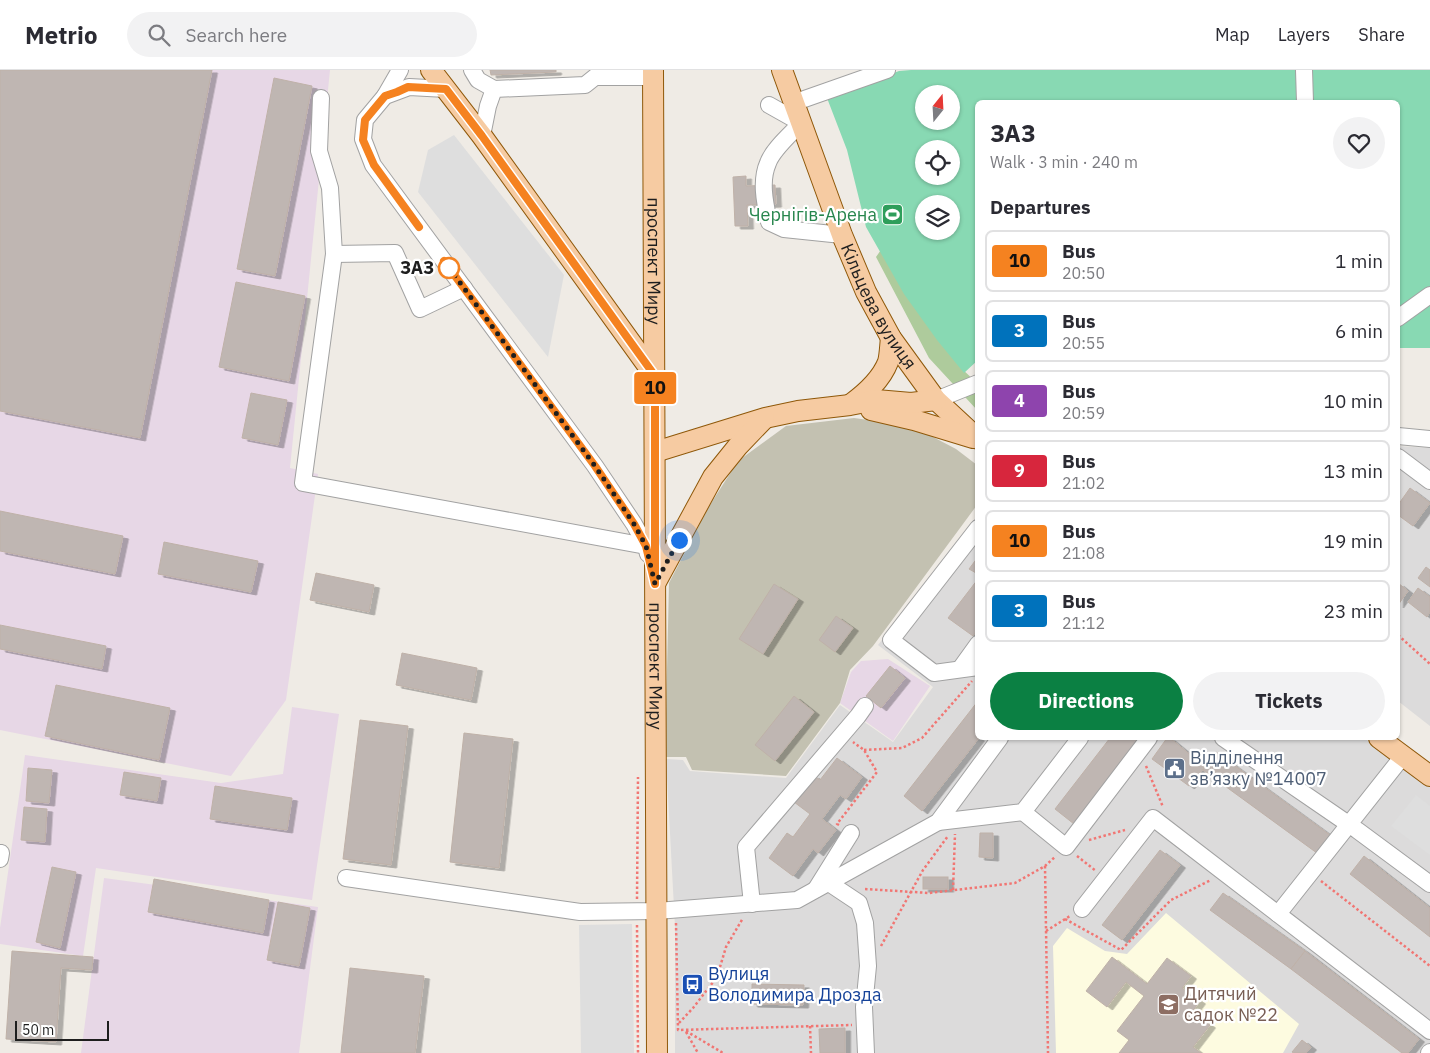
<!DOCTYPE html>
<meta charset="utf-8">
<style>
:root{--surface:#fff;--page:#f2f2f3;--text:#2b2b33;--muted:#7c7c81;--line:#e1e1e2;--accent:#0b8043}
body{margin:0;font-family:"IBM Plex Sans",sans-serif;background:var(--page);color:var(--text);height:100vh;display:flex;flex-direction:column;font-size:19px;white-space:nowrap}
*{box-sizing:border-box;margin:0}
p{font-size:16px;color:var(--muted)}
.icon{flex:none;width:28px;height:28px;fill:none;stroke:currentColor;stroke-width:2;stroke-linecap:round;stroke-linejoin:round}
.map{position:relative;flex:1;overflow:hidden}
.details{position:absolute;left:975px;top:30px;width:425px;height:640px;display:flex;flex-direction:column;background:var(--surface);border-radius:8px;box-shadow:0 1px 4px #0004}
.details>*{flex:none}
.badge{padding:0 10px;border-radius:4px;font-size:18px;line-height:32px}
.needle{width:32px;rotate:18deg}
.controls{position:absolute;left:915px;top:15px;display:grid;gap:10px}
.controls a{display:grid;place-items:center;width:45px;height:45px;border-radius:50%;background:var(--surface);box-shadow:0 1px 4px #0004;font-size:25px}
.scale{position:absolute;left:15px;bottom:12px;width:94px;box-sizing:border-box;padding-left:5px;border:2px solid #1e1e1e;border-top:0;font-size:14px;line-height:18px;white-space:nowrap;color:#1e1e1e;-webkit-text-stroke:4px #fff;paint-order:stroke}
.you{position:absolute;width:25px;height:25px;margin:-12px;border:4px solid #fff;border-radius:50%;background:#1a73e8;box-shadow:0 0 0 8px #1a73e833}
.map>.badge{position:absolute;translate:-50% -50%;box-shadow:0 0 0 2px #fff}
h2{padding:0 15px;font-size:19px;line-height:45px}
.round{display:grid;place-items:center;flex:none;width:52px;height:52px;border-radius:26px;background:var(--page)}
.overview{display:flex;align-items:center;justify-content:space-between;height:85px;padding:0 15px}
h1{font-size:24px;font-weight:700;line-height:38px}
.cta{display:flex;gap:10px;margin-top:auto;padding:10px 15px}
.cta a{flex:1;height:58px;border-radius:30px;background:var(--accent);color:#fff;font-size:20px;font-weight:700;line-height:58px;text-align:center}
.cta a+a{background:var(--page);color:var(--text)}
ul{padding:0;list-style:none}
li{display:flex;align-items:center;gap:15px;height:62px;margin:0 10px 8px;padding:0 5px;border:2px solid var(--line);border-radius:8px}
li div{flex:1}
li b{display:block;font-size:19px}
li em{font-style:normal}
li .badge{min-width:55px;font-weight:700;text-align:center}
header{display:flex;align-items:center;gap:30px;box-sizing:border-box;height:70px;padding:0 25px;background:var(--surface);border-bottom:1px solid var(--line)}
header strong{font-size:24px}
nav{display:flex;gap:28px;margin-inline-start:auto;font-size:18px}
.search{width:350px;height:45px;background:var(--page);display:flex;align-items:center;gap:12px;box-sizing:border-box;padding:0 18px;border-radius:28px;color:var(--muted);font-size:19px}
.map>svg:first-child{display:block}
.residential{fill:#dcdbdb}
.industrial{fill:#e7d7e6}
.education{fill:#fdfbe0}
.construction{fill:#c3c1b1}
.forest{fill:#aecb9c}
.pitch{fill:#88d9b3;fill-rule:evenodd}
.parking{fill:#dedede}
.building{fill:#bfb6b2;stroke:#bfb1a8;filter:url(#shadow)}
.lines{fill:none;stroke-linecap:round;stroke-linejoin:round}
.minor-casing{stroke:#a2a2a2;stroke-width:18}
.major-casing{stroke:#8f5809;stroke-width:22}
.path{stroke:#f17673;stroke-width:2.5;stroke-dasharray:2.5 2.5;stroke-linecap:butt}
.minor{stroke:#fff;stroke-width:16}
.major{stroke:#f6cba2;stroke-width:20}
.line-casing{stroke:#fff;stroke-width:11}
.line{stroke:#f58220;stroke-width:8}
.walk{stroke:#1e1e1e;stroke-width:5;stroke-dasharray:0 9}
.stop-dot{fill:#fff;stroke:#f58220;stroke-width:2.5}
.labels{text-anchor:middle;stroke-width:4.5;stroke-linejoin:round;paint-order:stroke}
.leisure-label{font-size:18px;fill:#27864d;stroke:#fff;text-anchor:end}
.street-label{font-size:18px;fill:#1e1e1e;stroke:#fff}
.stop-label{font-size:18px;font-weight:bold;fill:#1e1e1e;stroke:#fff;text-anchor:end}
.service-label{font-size:18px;fill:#4e5e75;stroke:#fff;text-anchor:start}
.transit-label{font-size:18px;fill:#164399;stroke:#fff;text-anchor:start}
.education-label{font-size:18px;fill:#785e54;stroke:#fff;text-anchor:start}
</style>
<header>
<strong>Metrio</strong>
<div class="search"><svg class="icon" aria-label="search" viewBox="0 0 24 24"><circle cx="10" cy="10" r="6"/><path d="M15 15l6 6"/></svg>Search here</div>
<nav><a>Map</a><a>Layers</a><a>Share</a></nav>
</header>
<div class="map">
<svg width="1430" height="983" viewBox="0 0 1430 983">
<defs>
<filter id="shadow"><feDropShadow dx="5.5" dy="3" stdDeviation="0" flood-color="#0004"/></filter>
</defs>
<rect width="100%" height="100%" fill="#efebe5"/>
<!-- residential -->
<g class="residential">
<polygon points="1398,376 1430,378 1430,656 1398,631"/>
<polygon points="977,446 978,668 1364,668 1430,716 1430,983 675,983 675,856 666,689 683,690 690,701 786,708 840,635 893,672 933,617 878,575"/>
</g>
<!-- industrial -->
<g class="industrial">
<polygon points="0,0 330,0 290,398 318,404 286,630 231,706 0,660"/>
<polygon points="888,589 930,616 893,671 840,633 851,602 861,591"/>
<polygon points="292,637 339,644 312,830 96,798 83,886 0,874 0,858 25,685 221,713 283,704"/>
<polygon points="104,808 318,837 299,983 81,983"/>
</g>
<!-- education -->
<polygon class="education" points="1166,843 1299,954 1283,983 1056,983 1053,876 1067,858 1105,881 1127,884"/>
<!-- construction -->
<polygon class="construction" points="854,348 912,356 956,379 977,395 977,435 873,576 850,600 840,633 786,706 692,700 686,687 665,687 669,513 708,438 738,391 786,356"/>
<!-- forest -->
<polygon class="forest" points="883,177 961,298 977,313 977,340 929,288 876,187"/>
<!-- pitch -->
<path class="pitch" d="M911,0H1430V278H1398V32H978V290L964,303L937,270L904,224L866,157L847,80L827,28L899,1ZM924,24H951V51H924ZM924,79H951V106H924ZM924,134H951V161H924Z"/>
<!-- parking -->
<g class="parking">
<polygon points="454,65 564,205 548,287 418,122 428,80"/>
<polygon points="1416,725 1430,736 1430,785 1391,756"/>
<polygon points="632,854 634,983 581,983 579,855"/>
</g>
<!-- building -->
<g class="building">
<polygon points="0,0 212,0 140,368 0,341"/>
<polygon points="490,0 556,0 556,2 491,5"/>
<polygon points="274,8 312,16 275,206 237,199"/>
<polygon points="746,106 746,116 775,115 776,134 747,135 748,156 735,156 733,107"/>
<polygon points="236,212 305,226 289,311 219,297"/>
<polygon points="251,323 287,330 278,375 242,368"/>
<polygon points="1410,418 1430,433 1413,456 1398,445 1398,435"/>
<polygon points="0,441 123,466 115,504 0,481"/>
<polygon points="164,472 258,491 251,522 158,504"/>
<polygon points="978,487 978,504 969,499"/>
<polygon points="1426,497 1430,500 1430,517 1418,508"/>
<polygon points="316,503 374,515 369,542 310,530"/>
<polygon points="978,509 978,559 973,566 948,548"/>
<polygon points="1398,513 1408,521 1398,535"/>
<polygon points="774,514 798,529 763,584 739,569"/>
<polygon points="1418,518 1430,527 1430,542 1427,547 1408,532"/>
<polygon points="836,546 853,558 835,582 819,570"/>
<polygon points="0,555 106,576 102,599 0,579"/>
<polygon points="402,583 477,598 471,630 396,615"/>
<polygon points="890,596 905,608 881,638 866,626"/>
<polygon points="56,615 170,638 159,690 45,666"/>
<polygon points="794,626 814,642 775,691 755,675"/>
<polygon points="978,631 978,668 979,668 922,741 904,726"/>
<polygon points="360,650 408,656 391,795 343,789"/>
<polygon points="464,663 513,669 499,798 450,792"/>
<polygon points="1110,668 1140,668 1074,754 1055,739"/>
<polygon points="1167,668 1170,668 1205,697 1189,716 1152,689"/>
<polygon points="1216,682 1334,768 1321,786 1203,700"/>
<polygon points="837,688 862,707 846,729 840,725 822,749 836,760 818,783 813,779 793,806 769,788 787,763 793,767 810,744 794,732 813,705 820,710"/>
<polygon points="28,698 52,700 49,733 26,731"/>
<polygon points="124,702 161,708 157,731 120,725"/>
<polygon points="215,716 292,728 287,760 210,749"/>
<polygon points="24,737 47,739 45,772 21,770"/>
<polygon points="980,763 993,763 993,788 979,787"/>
<polygon points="1160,780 1180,795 1122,870 1102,855"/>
<polygon points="1364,786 1430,838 1430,867 1350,804"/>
<polygon points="52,797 76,802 60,878 36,872"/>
<rect x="923" y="807" width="25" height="12"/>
<polygon points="154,809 269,830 263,863 148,842"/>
<polygon points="1223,823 1305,881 1291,899 1210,840"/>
<polygon points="278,832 310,838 299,896 267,890"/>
<polygon points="12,881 93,887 92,900 61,898 56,972 6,969"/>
<polygon points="1305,881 1419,969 1408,983 1402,983 1291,899"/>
<polygon points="1112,887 1147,914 1167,888 1191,906 1182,918 1200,931 1192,942 1210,955 1193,977 1201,983 1119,983 1129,970 1117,961 1144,926 1126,912 1107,937 1086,921"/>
<polygon points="350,898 424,906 415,983 341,983"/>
<polygon points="752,914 804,915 803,935 752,934"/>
<polygon points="845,958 845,983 820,983 819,959"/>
<polygon points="1302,970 1311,977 1306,983 1294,983 1292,982"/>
</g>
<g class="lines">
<defs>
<g id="minor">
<polyline points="472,0 478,10 494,19"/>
<polyline points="1304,0 1305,32"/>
<polyline points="446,19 409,17 385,26 365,50 363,69 373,95 595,396 634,454 646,476 648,484"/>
<polyline points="385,26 400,0"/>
<polyline points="321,28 319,81 330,118 334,184 303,413 646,476"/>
<polyline points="793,33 887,0"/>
<path d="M769,35L801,53C791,64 773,79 768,93C760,111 765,133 769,152L784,159L842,165"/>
<polyline points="482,66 488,36 494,19 585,15 595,7 653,7"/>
<polyline points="334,184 395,183 420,239 464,218"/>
<polyline points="1398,248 1430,225"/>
<polyline points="936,330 978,313"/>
<polyline points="1398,366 1430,369"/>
<polyline points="1398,387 1430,411"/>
<polyline points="978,458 891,570 934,603 978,597"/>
<polyline points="960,599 978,574"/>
<polyline points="1223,668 1357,760 1430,814"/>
<polyline points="1023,742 1066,777 1149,668"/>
<polyline points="938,752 1023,742 1080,668"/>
<polyline points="0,789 1,783"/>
<polyline points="346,808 580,842 657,841 797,830 938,752 1000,668"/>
<polyline points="829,813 859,833 865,853 868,896 864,937 866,983"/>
<polyline points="816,819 851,763"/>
<polyline points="752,834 746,777 858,646 865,636"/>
<polyline points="1082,839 1153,748 1430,961"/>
<polyline points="1278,844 1403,686"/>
<polyline points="1429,983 1430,982"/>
</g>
<g id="major">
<polyline points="431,0 482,66 655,306"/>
<path id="s1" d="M653,0L657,983"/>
<path id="s2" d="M782,0L842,165L866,222L891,268L936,330L978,369"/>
<path d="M851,334C866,323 881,310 888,292C890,285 890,275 891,268"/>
<polyline points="871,340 914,350 973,368"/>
<polyline points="655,382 765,348 798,341 850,335 876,330 911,333 936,330"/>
<polyline points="656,512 713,407 738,376 764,349"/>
<polyline points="1379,668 1430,706"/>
</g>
</defs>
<!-- minor casing -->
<use href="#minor" class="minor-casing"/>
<!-- major casing -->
<use href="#major" class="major-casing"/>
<!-- path -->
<g class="path">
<polyline points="1398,565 1430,594"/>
<polyline points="864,680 902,678 922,668 972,611"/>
<polyline points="1146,696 1163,737"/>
<polyline points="839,755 837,754 877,702 864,680 853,672"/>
<polyline points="1089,770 1125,760"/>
<polyline points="1077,786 1096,801"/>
<polyline points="1045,796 1048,983"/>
<polyline points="1321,811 1430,896"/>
<polyline points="865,819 929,823 1015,813 1045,796 1056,786"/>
<polyline points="953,820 955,764"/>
<polyline points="637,829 638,707"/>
<polyline points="1065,849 1121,880 1171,830 1211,810"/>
<polyline points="676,853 678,960 852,955"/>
<polyline points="637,855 638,983"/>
<polyline points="1046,861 1070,846"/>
<polyline points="881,876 923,800 948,766"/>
<polyline points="679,953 693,938 717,907 726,877 743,848"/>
<polyline points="810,956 811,983"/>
<polyline points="686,961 723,983"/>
<polyline points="686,962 698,983"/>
</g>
<!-- minor -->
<use href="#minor" class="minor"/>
<!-- major -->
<use href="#major" class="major"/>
</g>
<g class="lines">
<defs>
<polyline id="line" points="419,157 374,95 363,70 365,50 385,26 397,22 408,17 446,19 482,66 655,306 655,514 646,476 634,454 595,396 444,191"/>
</defs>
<!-- line casing -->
<use href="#line" class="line-casing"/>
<!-- line -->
<use href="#line" class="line"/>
<!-- walk -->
<polyline class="walk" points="449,198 444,191 595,396 634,454 646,476 655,514 679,470"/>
</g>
<!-- icons -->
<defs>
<symbol id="stadium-square" viewBox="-11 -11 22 22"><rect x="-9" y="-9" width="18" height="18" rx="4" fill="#2e9e5b" stroke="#fff"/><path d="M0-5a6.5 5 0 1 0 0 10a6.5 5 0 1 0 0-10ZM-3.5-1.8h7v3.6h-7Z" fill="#fff"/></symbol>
<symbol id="civic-square" viewBox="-11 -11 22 22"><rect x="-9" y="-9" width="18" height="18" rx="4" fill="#5c6f8a" stroke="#fff"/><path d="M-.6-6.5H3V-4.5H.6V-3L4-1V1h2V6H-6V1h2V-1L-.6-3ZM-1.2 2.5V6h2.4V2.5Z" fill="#fff"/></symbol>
<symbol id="bus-square" viewBox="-11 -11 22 22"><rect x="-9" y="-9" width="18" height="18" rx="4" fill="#1a4fb4" stroke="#fff"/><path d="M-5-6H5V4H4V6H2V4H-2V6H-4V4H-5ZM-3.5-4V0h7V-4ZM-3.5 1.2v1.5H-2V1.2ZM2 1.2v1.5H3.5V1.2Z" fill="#fff"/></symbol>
<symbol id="school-square" viewBox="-11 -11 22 22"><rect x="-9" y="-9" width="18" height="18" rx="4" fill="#8d6e63" stroke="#fff"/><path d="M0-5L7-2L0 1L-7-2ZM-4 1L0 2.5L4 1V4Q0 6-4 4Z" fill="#fff"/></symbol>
</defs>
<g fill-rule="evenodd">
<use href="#stadium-square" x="880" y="132" width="25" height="25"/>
<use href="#civic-square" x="1162" y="686" width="25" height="25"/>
<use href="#bus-square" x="680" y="902" width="25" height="25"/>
<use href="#school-square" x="1156" y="922" width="25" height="25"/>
</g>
<!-- markers -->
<circle class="stop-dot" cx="449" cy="198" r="10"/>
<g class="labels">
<!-- leisure labels -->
<g class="leisure-label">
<text x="877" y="151">Чернігів-Арена</text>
</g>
<!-- street labels -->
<g class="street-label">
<text dy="6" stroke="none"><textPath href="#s1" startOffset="191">проспект Миру</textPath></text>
<text dy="6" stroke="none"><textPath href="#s2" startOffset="256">Кільцева вулиця</textPath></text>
<text dy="6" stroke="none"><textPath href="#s1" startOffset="596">проспект Миру</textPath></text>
</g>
<!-- stop labels -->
<g class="stop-label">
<text x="434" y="204">ЗАЗ</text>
</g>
<!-- service labels -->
<g class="service-label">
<text x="1190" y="694">Відділення<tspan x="1190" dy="21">зв’язку №14007</tspan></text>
</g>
<!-- transit labels -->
<g class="transit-label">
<text x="708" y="910">Вулиця<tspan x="708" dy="21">Володимира Дрозда</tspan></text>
</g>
<!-- education labels -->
<g class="education-label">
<text x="1184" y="930">Дитячий<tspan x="1184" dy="21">садок №22</tspan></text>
</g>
</g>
</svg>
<div class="controls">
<a><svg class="needle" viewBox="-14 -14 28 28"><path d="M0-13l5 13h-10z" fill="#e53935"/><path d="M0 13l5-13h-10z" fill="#7c7c81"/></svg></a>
<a><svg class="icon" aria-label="locate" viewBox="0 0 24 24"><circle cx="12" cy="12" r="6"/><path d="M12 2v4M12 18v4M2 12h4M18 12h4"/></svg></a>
<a><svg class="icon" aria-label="layers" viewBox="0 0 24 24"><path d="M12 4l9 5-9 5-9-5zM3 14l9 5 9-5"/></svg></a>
</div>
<div class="scale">50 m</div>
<div class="you" style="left:679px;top:470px"></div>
<b class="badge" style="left:655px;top:318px;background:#f58220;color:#111">10</b>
<section class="details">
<div class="overview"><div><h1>ЗАЗ</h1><p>Walk · 3 min · 240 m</p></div><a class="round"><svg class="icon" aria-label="heart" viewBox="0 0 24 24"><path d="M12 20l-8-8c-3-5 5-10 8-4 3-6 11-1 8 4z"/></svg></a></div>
<h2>Departures</h2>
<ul>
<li><span class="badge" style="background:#f58220;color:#111">10</span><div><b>Bus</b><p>20:50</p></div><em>1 min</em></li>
<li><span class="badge" style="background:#0072bc;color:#fff">3</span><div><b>Bus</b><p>20:55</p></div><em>6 min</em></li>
<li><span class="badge" style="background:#8e44ad;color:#fff">4</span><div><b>Bus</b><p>20:59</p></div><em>10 min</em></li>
<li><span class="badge" style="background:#d7263d;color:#fff">9</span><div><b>Bus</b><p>21:02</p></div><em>13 min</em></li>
<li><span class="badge" style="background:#f58220;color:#111">10</span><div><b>Bus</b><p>21:08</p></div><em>19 min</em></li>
<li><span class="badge" style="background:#0072bc;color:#fff">3</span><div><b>Bus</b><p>21:12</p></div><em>23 min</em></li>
</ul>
<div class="cta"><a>Directions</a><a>Tickets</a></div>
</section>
</div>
